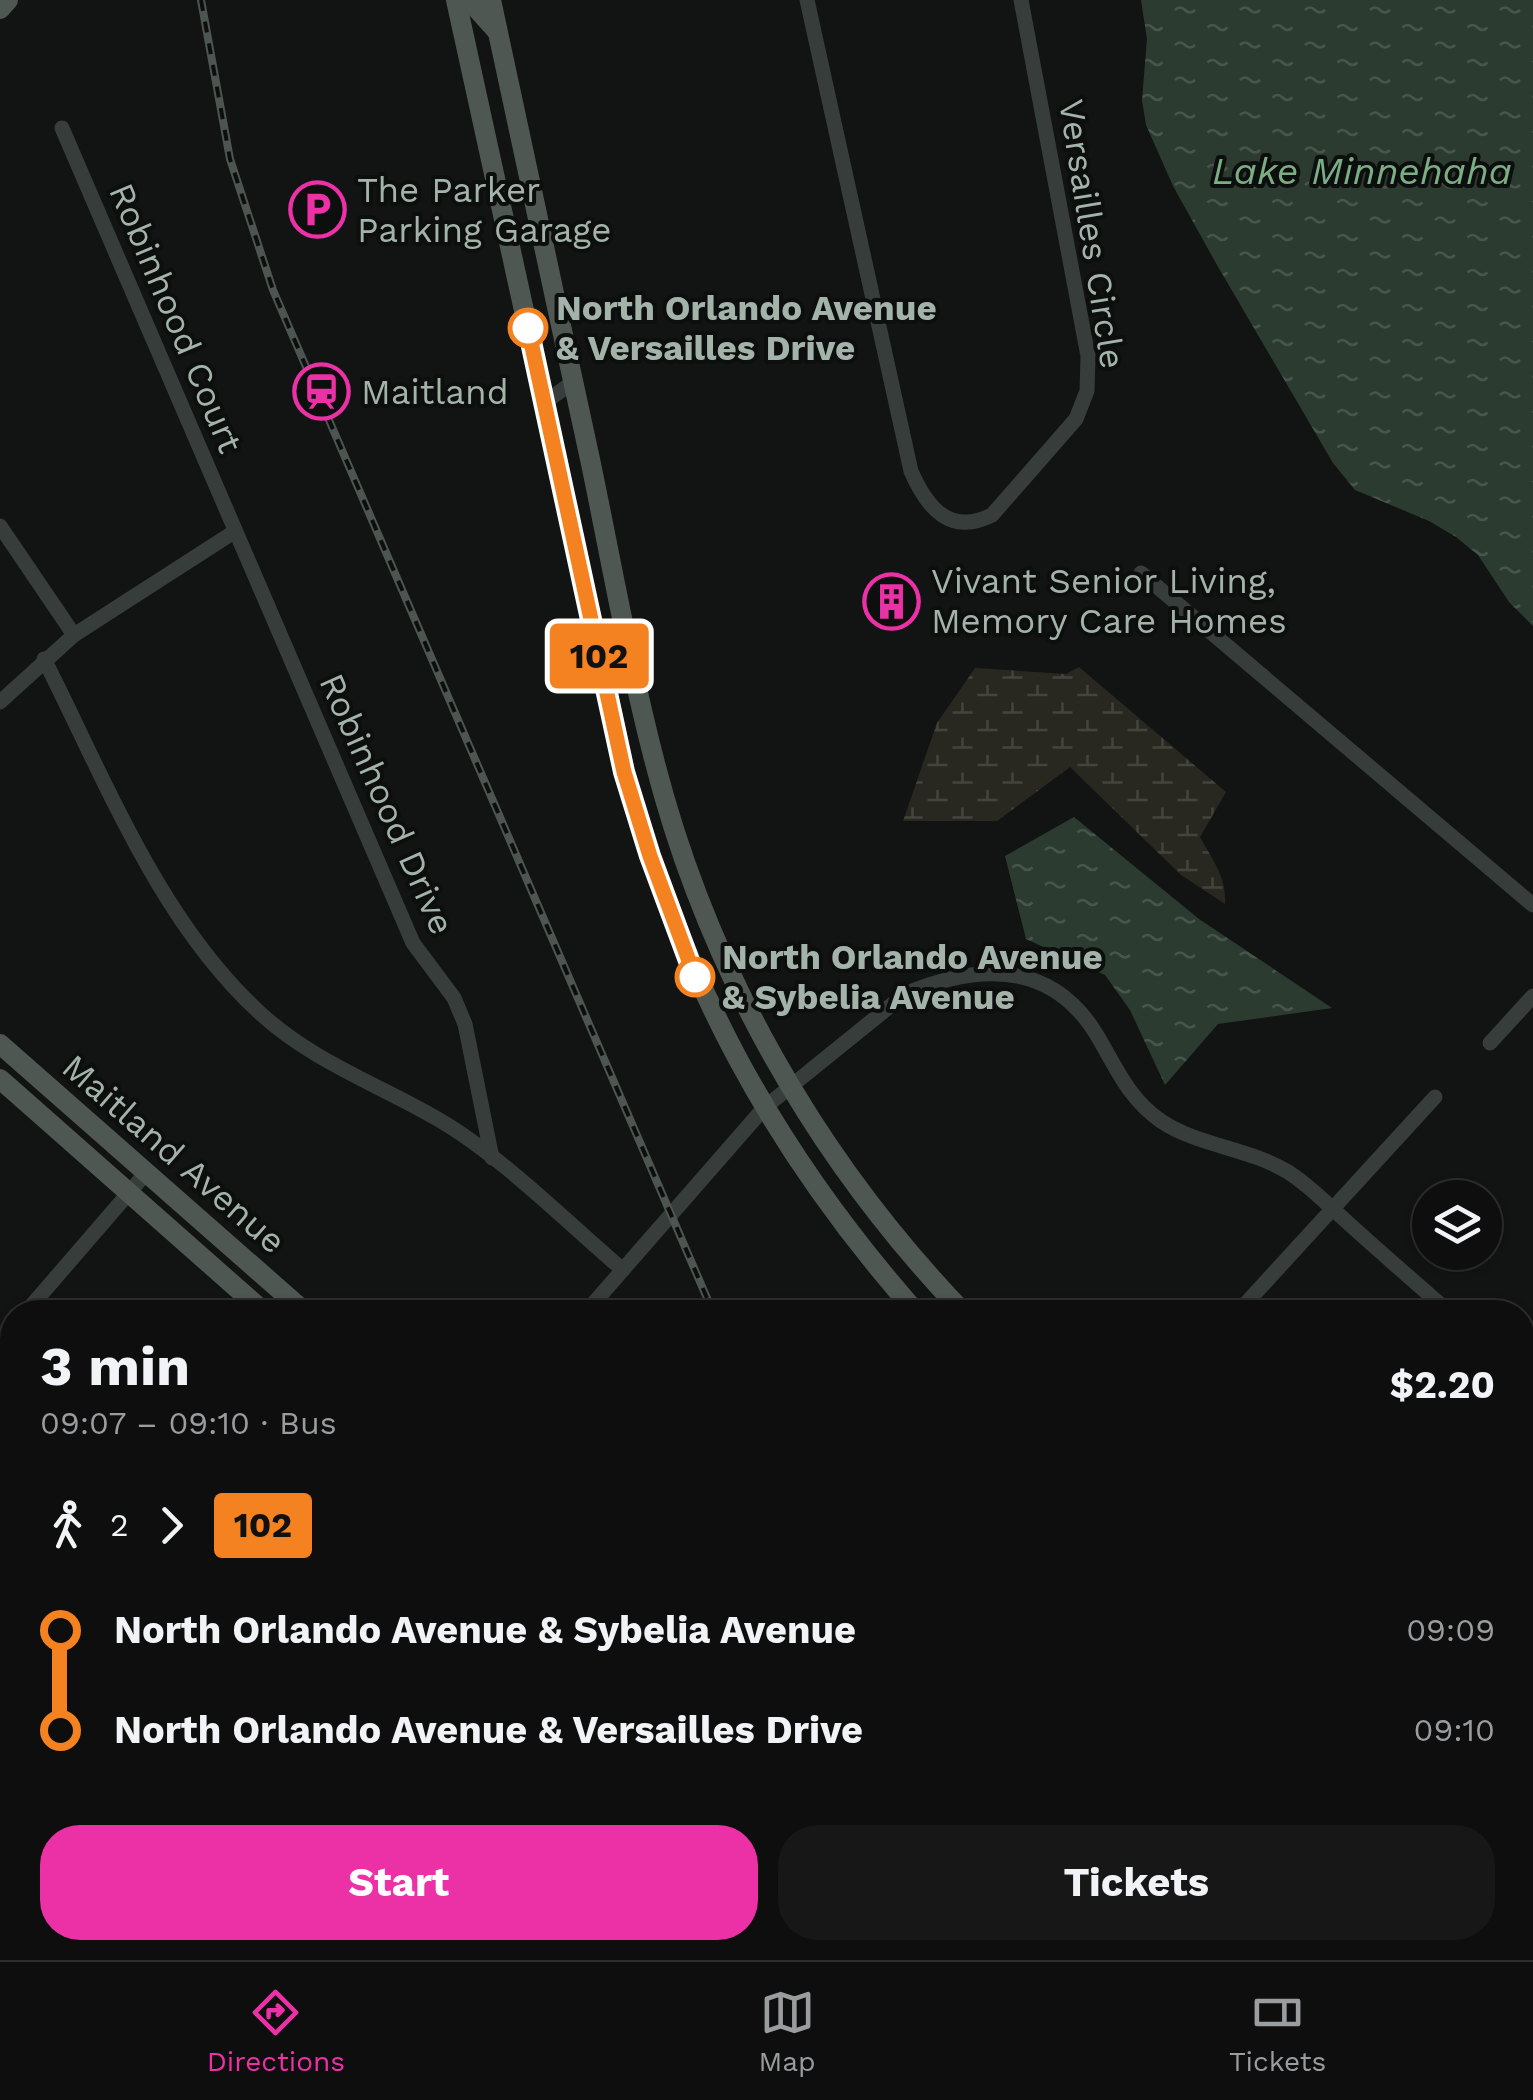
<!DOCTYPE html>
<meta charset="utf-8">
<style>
:root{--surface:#0e0e0e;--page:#171717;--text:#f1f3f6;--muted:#9b9c9e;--line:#2e2e2e;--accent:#eb31a5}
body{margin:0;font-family:"Work Sans",sans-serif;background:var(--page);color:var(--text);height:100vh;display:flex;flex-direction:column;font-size:38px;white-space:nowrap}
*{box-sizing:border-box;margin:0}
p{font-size:32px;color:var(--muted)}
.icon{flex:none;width:55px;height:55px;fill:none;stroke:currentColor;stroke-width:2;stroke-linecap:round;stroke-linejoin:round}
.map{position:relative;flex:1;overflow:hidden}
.sheet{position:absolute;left:0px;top:1300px;width:1535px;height:660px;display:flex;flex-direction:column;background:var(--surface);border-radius:40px 40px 0 0;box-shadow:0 2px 8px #0004,0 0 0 2px var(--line)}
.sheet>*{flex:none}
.badge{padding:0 20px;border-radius:8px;font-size:35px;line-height:65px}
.controls{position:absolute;left:1412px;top:1180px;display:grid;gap:20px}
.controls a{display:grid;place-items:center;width:90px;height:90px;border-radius:50%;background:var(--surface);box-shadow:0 2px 8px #0004,0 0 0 2px var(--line);font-size:50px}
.map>.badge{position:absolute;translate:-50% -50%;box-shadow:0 0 0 5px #fff}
.legs{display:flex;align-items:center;gap:15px;height:110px;padding:0 40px;font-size:32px}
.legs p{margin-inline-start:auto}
.headline{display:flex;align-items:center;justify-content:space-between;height:170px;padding:0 40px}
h1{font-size:55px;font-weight:700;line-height:75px}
.action{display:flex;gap:20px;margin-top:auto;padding:20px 40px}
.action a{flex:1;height:115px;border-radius:40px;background:var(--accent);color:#fff;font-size:40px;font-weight:700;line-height:115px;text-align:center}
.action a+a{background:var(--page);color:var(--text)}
ul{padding:0 40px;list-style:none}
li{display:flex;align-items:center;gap:35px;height:100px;font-size:38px}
li i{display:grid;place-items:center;width:15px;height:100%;margin:0 12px;background:currentColor}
li i::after{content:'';width:25px;height:25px;margin:-12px;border:8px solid;border-radius:50%;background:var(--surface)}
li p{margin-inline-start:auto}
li:first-child i{background:linear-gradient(#0000 50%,currentColor 0)}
li:last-child i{background:linear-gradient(currentColor 50%,#0000 0)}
.menu{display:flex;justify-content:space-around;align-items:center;height:140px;border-top:2px solid var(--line);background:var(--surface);font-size:28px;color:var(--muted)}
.menu a{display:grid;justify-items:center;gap:5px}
.menu .on{color:var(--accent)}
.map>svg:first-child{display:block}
.wetland{fill:url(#wetland-marsh)}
.water{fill:url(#water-ripples)}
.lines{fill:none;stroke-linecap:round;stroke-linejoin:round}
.minor{stroke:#373d3b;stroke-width:15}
.major{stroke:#4f5753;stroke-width:20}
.rail-casing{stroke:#4d5551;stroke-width:8}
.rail{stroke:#0d0e0e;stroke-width:4;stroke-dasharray:11;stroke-linecap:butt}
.line-1-casing{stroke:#fff;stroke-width:22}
.line-1{stroke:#f58220;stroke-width:15}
.stop-1-dot{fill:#fff;stroke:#f58220;stroke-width:5}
.labels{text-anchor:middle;stroke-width:8;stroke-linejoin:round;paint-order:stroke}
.poi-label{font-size:35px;fill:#a3b3aa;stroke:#0d0e0e;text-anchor:start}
.street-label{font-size:35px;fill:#a3b3aa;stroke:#0d0e0e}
.stop-label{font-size:35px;font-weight:bold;fill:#a3b3aa;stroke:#0d0e0e;text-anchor:start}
.water-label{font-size:38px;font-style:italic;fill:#7bae84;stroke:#0d0e0e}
</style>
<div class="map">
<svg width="1533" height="1960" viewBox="0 0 1533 1960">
<defs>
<pattern id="wetland-marsh" width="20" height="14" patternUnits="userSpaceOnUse" patternTransform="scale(2.5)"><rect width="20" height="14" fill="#282720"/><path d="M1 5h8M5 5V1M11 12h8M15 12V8" fill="none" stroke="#44443e"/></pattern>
<pattern id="water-ripples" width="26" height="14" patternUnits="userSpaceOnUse" patternTransform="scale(2.5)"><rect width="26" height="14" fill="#2b3b2f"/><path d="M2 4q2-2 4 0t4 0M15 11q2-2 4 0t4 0" fill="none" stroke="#47554a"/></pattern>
</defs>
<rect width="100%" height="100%" fill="#121313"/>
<!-- wetland -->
<path class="wetland" d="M1079,667L1226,792L1200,837C1212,859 1227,878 1225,904L1181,875L1070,767L997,821H903L937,723L975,668L1066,674Z"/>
<!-- water -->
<g class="water">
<polygon points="1141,0 1533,0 1533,626 1509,602 1478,555 1456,537 1429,521 1355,490 1333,463 1217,265 1173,186 1146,125 1142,100 1147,39"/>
<polygon points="1074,817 1199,919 1332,1008 1218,1024 1165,1085 1130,1010 1105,975 1026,939 1005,856"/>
</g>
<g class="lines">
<!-- minor -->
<g class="minor">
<path d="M807,0L911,471C927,508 950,536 992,515L1076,419L1087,391L1088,356L1021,0"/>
<polyline points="62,128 413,943 454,998 465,1024 492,1158"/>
<polyline points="544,403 573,382"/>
<polyline points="0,526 74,635"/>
<polyline points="1141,573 1533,905"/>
<path d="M44,659C105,779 159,921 260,1013C313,1062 380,1085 441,1121C502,1157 568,1223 623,1270"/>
<polyline points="0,702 74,635 234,532"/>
<polyline points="1490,1043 1533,996"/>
<polyline points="26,1312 146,1173"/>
<path d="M586,1312L764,1108L905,994C979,963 1053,960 1098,1037C1117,1069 1129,1099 1161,1121C1198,1146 1249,1148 1288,1172C1309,1185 1328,1205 1346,1221C1380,1252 1415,1282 1449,1312"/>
<polyline points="1238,1312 1435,1097"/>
<polyline points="0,1342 12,1328"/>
<polyline points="1522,1377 1533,1387"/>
<polyline points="0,1637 12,1648"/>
<polyline points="1325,1948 1339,1960"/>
<polyline points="27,1960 38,1948"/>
<polyline points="719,1960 730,1948"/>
<polyline points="1195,1960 1206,1948"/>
</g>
<!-- major -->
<g class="major">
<path d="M456,0L625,772C683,982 772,1149 916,1312"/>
<polyline points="469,0 497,31"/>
<path d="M491,0C523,153 557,306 590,459C611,560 629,663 655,763C708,969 816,1159 963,1312"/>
<polyline points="0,9 8,0"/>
<polyline points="0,1044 305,1312"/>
<polyline points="0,1079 264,1312"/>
<polyline points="1522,1572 1533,1560"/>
<polyline points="1522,1609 1533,1597"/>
<polyline points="1522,1814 1533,1823"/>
<polyline points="1522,1859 1533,1868"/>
<polyline points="969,1948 983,1960"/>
<polyline points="1010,1948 1023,1960"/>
</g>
<defs>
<g id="rail">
<polyline points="201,0 230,159 273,290 713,1312"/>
<polyline points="1053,1948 1066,1960"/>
</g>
</defs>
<!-- rail casing -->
<use href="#rail" class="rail-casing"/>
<!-- rail -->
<use href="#rail" class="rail"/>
</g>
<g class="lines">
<defs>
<polyline id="line-1" points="528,328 624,772 650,856 695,977"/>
</defs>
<!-- line-1 casing -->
<use href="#line-1" class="line-1-casing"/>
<!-- line-1 -->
<use href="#line-1" class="line-1"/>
</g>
<!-- icons -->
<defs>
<symbol id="parking-ring" viewBox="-11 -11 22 22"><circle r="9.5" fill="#0d0e0e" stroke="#eb31a5" stroke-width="1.5"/><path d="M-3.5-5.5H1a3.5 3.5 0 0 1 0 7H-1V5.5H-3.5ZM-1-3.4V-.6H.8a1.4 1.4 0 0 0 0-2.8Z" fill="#eb31a5"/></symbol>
<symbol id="station-ring" viewBox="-11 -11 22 22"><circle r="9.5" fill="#0d0e0e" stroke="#eb31a5" stroke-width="1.5"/><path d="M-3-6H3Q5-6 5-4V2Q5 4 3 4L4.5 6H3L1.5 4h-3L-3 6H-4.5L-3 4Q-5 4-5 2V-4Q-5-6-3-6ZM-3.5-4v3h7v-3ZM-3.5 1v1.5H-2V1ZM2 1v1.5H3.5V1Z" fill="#eb31a5"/></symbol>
<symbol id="building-ring" viewBox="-11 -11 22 22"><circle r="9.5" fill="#0d0e0e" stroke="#eb31a5" stroke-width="1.5"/><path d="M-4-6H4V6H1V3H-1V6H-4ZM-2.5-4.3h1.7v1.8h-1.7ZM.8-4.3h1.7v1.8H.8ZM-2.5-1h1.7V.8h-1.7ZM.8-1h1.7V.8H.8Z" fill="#eb31a5"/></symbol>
</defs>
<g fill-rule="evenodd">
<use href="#parking-ring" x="286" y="178" width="63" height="63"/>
<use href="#station-ring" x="290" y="360" width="63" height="63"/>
<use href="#building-ring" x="860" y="570" width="63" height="63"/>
</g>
<!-- markers -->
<g class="stop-1-dot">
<circle cx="528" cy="328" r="18"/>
<circle cx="695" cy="977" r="18"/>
</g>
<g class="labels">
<!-- poi labels -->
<g class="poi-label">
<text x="357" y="202">The Parker<tspan x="357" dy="40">Parking Garage</tspan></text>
<text x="361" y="404">Maitland</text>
<text x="931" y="593">Vivant Senior Living,<tspan x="931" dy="40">Memory Care Homes</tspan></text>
</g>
<!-- street labels -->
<g class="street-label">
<text transform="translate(1092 234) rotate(81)" y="12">Versailles Circle</text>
<text transform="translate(176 318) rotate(67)" y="12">Robinhood Court</text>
<text transform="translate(387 804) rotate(66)" y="12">Robinhood Drive</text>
<text transform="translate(174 1154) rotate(41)" y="12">Maitland Avenue</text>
</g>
<!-- stop labels -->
<g class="stop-label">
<text x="556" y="320">North Orlando Avenue<tspan x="556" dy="40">&amp; Versailles Drive</tspan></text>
<text x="722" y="969">North Orlando Avenue<tspan x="722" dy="40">&amp; Sybelia Avenue</tspan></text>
</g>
<!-- water labels -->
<g class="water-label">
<text x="1362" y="184">Lake Minnehaha</text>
</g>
</g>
</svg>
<div class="controls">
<a><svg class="icon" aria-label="layers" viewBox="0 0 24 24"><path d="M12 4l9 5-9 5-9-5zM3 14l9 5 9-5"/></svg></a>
</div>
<b class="badge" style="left:599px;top:656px;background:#f58220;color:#111">102</b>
<section class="sheet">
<div class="headline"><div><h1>3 min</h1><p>09:07 – 09:10 · Bus</p></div><b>$2.20</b></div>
<div class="legs"><svg class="icon" aria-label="walk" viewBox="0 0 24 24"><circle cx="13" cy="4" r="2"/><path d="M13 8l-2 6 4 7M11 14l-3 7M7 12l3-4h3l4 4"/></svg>2<svg class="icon" aria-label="forward" viewBox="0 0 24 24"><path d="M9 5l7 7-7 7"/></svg><b class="badge" style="background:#f58220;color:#111">102</b></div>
<ul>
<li><i style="color:#f58220"></i><b>North Orlando Avenue &amp; Sybelia Avenue</b><p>09:09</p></li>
<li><i style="color:#f58220"></i><b>North Orlando Avenue &amp; Versailles Drive</b><p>09:10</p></li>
</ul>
<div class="action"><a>Start</a><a>Tickets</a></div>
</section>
</div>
<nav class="menu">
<a class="on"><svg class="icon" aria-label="directions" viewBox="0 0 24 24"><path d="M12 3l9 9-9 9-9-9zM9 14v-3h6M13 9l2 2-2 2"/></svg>Directions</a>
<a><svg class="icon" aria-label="map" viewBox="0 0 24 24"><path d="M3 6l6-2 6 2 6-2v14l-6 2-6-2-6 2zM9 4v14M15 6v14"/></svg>Map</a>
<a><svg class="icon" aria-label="tickets" viewBox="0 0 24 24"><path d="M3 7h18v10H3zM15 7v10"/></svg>Tickets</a>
</nav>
